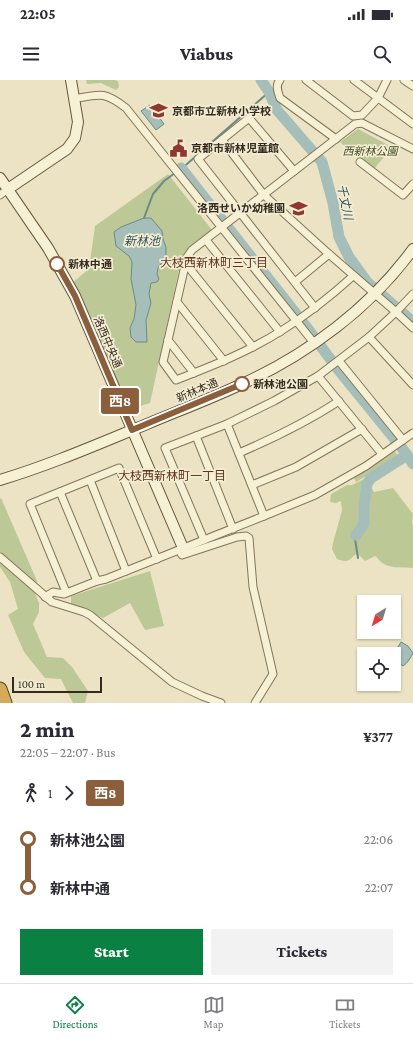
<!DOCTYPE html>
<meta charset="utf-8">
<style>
:root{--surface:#fff;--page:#f2f2f3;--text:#2b2b33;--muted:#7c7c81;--line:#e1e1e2;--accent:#0b8043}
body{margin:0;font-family:"Crimson Pro","Noto Sans JP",serif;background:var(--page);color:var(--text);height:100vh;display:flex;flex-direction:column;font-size:15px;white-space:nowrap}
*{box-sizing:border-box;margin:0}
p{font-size:13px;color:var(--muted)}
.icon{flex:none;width:22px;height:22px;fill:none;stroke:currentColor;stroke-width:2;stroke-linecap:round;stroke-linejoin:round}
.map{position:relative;height:623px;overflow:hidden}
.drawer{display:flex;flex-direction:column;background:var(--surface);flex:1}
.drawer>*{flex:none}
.badge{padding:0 8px;border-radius:3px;font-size:14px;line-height:26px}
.needle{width:26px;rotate:218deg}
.tools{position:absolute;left:357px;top:515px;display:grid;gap:8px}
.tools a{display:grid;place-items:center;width:44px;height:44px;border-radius:0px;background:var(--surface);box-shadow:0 1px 3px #0004;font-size:20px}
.scale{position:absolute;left:12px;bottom:10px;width:90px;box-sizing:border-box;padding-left:4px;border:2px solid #342b1e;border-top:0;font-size:11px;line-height:14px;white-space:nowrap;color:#342b1e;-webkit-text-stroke:3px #f3ecd2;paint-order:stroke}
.map>.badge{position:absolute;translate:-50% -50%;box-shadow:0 0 0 2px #fff}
.legs{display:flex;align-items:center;gap:6px;height:44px;padding:0 20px;font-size:13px}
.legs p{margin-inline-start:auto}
.head{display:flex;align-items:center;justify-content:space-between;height:68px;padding:0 20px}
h1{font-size:22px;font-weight:800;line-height:30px}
.cta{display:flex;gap:8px;margin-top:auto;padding:8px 20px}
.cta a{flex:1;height:46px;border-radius:0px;background:var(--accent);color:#fff;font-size:16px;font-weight:800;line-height:46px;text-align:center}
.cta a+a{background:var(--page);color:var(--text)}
ul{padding:0 20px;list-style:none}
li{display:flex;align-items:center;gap:14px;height:48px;font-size:15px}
li i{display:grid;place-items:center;width:6px;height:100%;margin:0 5px;background:currentColor}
li i::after{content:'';width:10px;height:10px;margin:-5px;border:3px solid;border-radius:50%;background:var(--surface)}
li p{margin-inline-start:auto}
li:first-child i{background:linear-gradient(#0000 50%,currentColor 0)}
li:last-child i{background:linear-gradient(currentColor 50%,#0000 0)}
.status{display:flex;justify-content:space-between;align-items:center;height:28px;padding:0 20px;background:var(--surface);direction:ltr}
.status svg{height:11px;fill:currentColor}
header{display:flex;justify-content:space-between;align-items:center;height:52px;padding:0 20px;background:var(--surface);font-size:18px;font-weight:800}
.tab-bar{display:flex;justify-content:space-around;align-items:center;height:56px;border-top:1px solid var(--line);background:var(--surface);font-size:11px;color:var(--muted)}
.tab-bar a{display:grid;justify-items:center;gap:2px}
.tab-bar .selected{color:var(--accent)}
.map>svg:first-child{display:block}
.green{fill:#bdc897}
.water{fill:#a5beb9;stroke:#6c8b86}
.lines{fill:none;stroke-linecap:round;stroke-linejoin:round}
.stream{stroke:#6c8b86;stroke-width:2}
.river{stroke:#a5beb9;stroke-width:11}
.street-casing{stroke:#83755b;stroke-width:9}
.secondary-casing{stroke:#65563e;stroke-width:12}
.highway-casing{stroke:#51432f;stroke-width:15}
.street{stroke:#f6f0d5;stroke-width:7}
.secondary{stroke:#f6f0d5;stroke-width:10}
.highway{stroke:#d5ab59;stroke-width:13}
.line-1-casing{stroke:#fff;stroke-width:9}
.line-1{stroke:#8b5e3c;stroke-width:6}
.stop-1-dot{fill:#fff;stroke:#8b5e3c;stroke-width:2}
.labels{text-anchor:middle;stroke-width:3.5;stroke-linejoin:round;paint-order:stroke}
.poi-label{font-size:11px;font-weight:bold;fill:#342b1e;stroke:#f3ecd2;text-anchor:start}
.park-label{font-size:11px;font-style:italic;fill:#404f26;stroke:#f3ecd2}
.stop-label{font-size:11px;font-weight:bold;fill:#342b1e;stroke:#f3ecd2;text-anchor:start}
.street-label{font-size:11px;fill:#342b1e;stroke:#f3ecd2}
.water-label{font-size:12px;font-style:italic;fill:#2e5153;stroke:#f3ecd2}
.neighbourhood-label{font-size:12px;fill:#5e3420;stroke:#f3ecd2}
</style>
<div class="status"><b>22:05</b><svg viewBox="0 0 49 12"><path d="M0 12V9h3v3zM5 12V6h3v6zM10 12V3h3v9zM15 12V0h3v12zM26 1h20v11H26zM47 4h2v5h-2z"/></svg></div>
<header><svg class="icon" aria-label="menu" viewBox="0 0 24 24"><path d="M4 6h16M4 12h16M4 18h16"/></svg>Viabus<svg class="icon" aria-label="search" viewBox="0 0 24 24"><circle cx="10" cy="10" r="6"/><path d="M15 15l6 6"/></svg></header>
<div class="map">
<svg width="413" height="623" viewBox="0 0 413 623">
<rect width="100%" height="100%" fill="#ebe3c3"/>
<!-- green -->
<g class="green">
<polygon points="86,0 114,0 118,1 119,7 116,10 101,3 87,4"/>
<polygon points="358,49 392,67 374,89 357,77 340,62"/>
<polygon points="168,94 212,150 182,176 150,323 127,330 72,203 89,189 95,146"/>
<polygon points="393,369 399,377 356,402 353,396"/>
<path d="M366,398L374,412L393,408L413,434L412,443L413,446V488C404,487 393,489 384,484C380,482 378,478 375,476L365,481L360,476L356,474C348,481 348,483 337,479L332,469L333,463L342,430L341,421L336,423L330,422L331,414L347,405H352Z"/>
<polygon points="1,418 37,501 34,511 39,523 39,532 33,544 47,577 63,578 72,587 88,611 85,623 73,623 61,599 45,598 24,572 8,535 18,529 10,502 0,487 0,419"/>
<polygon points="150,491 164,546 145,550 130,523 103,538 71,524 71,516"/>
</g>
<!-- water -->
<g class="water">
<polygon points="150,25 164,44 156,50 141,31"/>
<polygon points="144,138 151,138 162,151 163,159 166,167 166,177 158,188 157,194 159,199 157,202 151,203 149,214 151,223 146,240 147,262 136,262 131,257 130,248 134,239 136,225 131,199 132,182 129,176 116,166 114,152 121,147"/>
<path d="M401,562L408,566L413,573C411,577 408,583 403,586L394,579L396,570Z"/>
</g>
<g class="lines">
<!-- stream -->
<g class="stream">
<polyline points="179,90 187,84 269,12"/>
<polyline points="144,138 153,114 164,101 175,93"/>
<polyline points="356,455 355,459 358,478"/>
</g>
<!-- river -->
<g class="river">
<polyline points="261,0 269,12 277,30 322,82 333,123 339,157 349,177 367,202 413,242"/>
<polyline points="181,88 308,249 337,288 402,368 413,384"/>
<polyline points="356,455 364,444 364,426 367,404 371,398 407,375"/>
</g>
<defs>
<g id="street">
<path d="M280,0C275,5 278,12 280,18L336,59"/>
<polyline points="306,0 353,36 362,35 378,18 387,0"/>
<polyline points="354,0 413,44"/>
<polyline points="404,0 413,6"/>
<path d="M74,19C100,14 104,11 126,28L314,263"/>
<polyline points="222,60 264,115 329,174 396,232 413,248"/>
<polyline points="360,82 403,115 413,104"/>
<polyline points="294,91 249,38 198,79 315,228"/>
<polyline points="0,115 8,109"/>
<polyline points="206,160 280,252"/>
<polyline points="186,184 253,267"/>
<path d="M353,196C331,216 307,235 281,251C248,272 212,286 176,300L163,282L187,177L192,170L355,44L362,43L413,69"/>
<polyline points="295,202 329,174"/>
<polyline points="177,222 224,281"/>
<polyline points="369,257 413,305"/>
<polyline points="168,260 194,293"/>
<polyline points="339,281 403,360"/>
<polyline points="318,296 382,374"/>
<polyline points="227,344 264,436"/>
<polyline points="196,356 233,449"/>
<path d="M239,373C274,358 307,342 339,321"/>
<polyline points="90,400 126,491"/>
<polyline points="252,405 296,387 362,349"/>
<polyline points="60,412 97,501"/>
<polyline points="204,460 165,368 227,344 274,321 318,296 369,257 396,232 413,214"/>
<polyline points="179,470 182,475 237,457 246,456 249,458 253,507 273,594 255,623"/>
<polyline points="0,477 52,522 84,532 90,535 172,602 202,616 221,623"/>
<polyline points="66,512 30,424 119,388 157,479"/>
<polyline points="45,517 53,512 64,514 97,501 106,499 264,436 315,415 366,386 413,353"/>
</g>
<g id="secondary">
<polyline points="0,98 48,168 75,216 183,468"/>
<polyline points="8,109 67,69 75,58 78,42 71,0"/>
<path d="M0,400C50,385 98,364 147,344C178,331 210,319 242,304C308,274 370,228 413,169"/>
</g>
<polyline id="highway" points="0,609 5,623"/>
</defs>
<!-- street casing -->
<use href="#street" class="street-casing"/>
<!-- secondary casing -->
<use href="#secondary" class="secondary-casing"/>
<!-- highway casing -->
<use href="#highway" class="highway-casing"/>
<!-- street -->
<use href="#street" class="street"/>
<!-- secondary -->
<use href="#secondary" class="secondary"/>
<!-- highway -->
<use href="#highway" class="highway"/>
</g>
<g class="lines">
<defs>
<polyline id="line-1" points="57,184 75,216 132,350 242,304"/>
</defs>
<!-- line-1 casing -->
<use href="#line-1" class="line-1-casing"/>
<!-- line-1 -->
<use href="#line-1" class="line-1"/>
</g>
<!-- icons -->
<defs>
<symbol id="school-bare" viewBox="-9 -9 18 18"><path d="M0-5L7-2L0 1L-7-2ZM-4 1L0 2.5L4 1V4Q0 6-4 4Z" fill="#8e382f" stroke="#f3ecd2" stroke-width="2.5" paint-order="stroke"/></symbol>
<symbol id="civic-bare" viewBox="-9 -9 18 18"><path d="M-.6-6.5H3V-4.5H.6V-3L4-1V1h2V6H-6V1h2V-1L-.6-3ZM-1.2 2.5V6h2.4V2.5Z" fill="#8e382f" stroke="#f3ecd2" stroke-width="2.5" paint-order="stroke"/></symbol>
</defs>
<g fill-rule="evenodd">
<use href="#school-bare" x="146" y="18" width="25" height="25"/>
<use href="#civic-bare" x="166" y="56" width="25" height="25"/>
<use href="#school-bare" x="286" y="116" width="25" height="25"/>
</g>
<!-- markers -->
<g class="stop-1-dot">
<circle cx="57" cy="184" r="7"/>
<circle cx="242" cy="304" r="7"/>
</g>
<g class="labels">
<!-- poi labels -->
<g class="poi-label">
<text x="172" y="35">京都市立新林小学校</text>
<text x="191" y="72">京都市新林児童館</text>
<text x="285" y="132" text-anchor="end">洛西せいか幼稚園</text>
</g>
<!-- park labels -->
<g class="park-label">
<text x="370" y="75">西新林公園</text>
</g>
<!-- stop labels -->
<g class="stop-label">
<text x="68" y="188">新林中通</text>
<text x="253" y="308">新林池公園</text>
</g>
<!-- street labels -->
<g class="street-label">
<text transform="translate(108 262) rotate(67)" y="4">洛西中央通</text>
<text transform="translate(197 310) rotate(-23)" y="4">新林本通</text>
</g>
<!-- water labels -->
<g class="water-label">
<text transform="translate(345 122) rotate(78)" y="4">千丈川</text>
<text x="142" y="165">新林池</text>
</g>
<!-- neighbourhood labels -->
<g class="neighbourhood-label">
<text x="214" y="187">大枝西新林町三丁目</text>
<text x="172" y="400">大枝西新林町一丁目</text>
</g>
</g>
</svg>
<div class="tools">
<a><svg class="needle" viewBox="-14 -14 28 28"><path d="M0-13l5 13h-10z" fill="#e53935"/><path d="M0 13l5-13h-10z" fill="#7c7c81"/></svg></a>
<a><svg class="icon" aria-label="locate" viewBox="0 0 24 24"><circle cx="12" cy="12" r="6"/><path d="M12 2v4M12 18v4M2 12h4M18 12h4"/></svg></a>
</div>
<div class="scale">100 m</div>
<b class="badge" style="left:120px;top:321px;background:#8b5e3c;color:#fff">西8</b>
</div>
<section class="drawer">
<div class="head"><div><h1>2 min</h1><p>22:05 – 22:07 · Bus</p></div><b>¥377</b></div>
<div class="legs"><svg class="icon" aria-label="walk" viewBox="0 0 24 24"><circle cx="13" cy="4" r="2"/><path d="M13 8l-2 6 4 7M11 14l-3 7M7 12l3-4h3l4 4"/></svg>1<svg class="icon" aria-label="forward" viewBox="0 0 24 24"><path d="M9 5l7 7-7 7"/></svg><b class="badge" style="background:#8b5e3c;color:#fff">西8</b></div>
<ul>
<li><i style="color:#8b5e3c"></i><b>新林池公園</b><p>22:06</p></li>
<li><i style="color:#8b5e3c"></i><b>新林中通</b><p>22:07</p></li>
</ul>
<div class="cta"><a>Start</a><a>Tickets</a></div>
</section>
<nav class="tab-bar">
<a class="selected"><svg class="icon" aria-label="directions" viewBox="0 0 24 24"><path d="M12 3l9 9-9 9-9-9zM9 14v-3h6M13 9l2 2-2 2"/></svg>Directions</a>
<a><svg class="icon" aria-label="map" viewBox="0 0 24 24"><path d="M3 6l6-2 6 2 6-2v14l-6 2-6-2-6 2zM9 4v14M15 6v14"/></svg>Map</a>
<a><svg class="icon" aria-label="tickets" viewBox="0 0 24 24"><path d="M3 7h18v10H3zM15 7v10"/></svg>Tickets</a>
</nav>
